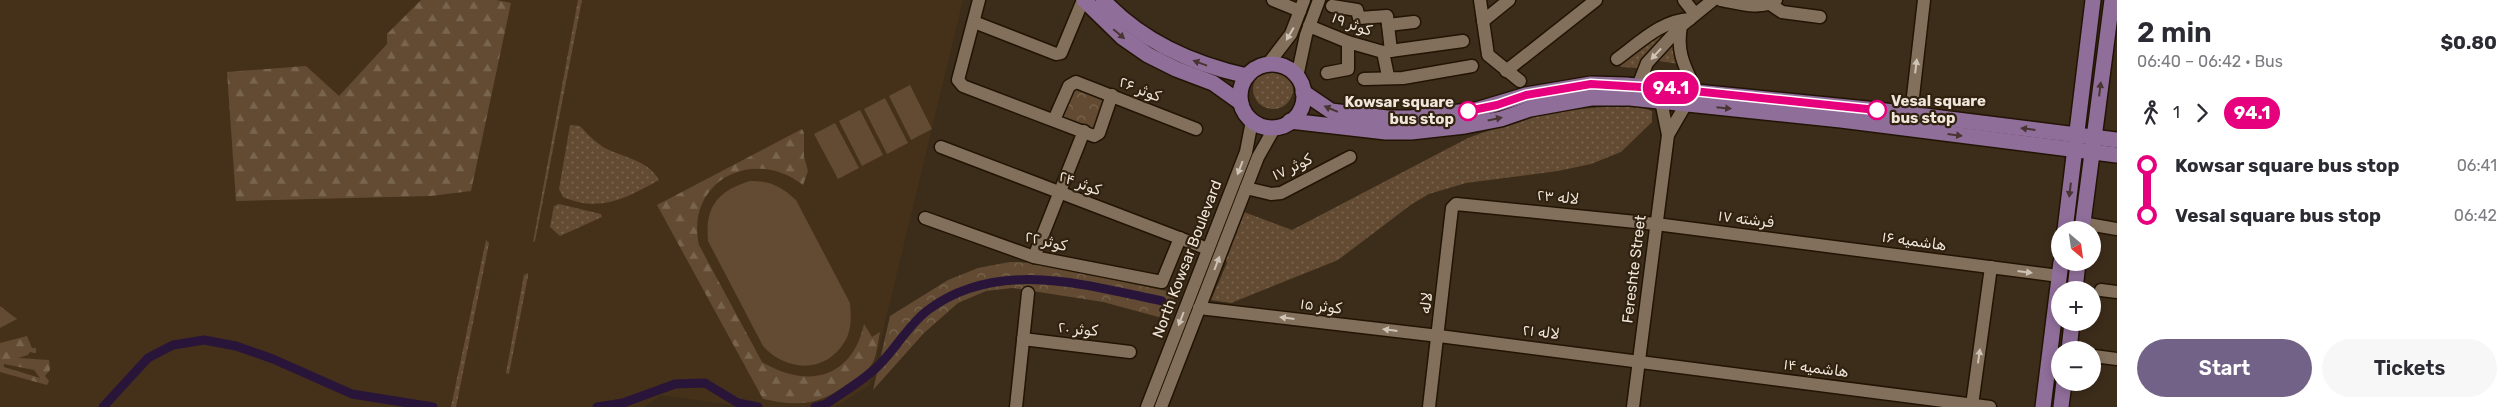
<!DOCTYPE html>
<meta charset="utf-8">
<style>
:root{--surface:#fff;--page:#f7f7f7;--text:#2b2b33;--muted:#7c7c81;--accent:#726287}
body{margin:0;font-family:Rubik,"Noto Sans Arabic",sans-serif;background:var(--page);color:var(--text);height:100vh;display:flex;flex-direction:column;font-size:19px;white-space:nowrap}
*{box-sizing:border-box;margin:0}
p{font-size:16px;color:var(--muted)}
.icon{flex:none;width:28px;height:28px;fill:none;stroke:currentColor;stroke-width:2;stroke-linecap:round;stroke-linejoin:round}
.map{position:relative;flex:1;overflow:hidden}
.sheet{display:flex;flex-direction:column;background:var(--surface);width:400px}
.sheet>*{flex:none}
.badge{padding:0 10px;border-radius:16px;font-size:18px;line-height:32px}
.needle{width:32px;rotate:151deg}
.buttons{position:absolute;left:2051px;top:221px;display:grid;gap:10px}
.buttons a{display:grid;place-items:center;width:50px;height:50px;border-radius:50%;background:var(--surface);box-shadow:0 2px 8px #0003;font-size:25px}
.map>.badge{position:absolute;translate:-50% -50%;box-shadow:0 0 0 2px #fff}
.legs{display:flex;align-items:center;gap:8px;height:55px;padding:0 20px;font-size:16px}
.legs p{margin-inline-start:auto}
.headline{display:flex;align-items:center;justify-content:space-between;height:85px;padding:0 20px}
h1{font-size:28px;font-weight:600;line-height:38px}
.action{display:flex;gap:10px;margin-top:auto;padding:10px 20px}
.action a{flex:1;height:58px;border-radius:30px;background:var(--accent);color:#fff;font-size:20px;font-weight:600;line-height:58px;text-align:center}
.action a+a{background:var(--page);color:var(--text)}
ul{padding:0 20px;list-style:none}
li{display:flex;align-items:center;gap:18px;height:50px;font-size:19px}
li i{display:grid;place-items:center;width:8px;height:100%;margin:0 6px;background:currentColor}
li i::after{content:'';width:12px;height:12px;margin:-6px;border:4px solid;border-radius:50%;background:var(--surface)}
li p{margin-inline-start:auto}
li:first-child i{background:linear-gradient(#0000 50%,currentColor 0)}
li:last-child i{background:linear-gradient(currentColor 50%,#0000 0)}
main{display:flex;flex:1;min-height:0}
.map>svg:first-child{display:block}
.built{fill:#453119}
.grass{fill:url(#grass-dots)}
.forest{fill:url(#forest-firs);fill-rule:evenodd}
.park{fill:url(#park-crowns)}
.pitch{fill:#624b32}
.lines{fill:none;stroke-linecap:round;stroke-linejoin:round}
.canal{stroke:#29153a;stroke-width:9}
.minor-casing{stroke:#221404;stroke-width:15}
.major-casing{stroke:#221404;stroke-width:18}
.minor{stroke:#82705c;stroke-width:12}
.major{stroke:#8f6e9a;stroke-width:15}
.oneway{fill:#483532}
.oneway2{fill:#cfc3b5}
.line-1-casing{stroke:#fff;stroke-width:11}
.line-1{stroke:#e6007e;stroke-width:8}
.stop-1-dot{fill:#fff;stroke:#e6007e;stroke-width:2.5}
.labels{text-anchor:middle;stroke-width:4.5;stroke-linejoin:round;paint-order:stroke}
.street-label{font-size:15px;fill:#f0e6db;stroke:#312210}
.stop-label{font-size:15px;font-weight:bold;fill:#f0e6db;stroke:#312210;text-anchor:start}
</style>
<main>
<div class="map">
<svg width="2117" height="407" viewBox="0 0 2117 407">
<defs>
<pattern id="grass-dots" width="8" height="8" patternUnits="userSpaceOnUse" patternTransform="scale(1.25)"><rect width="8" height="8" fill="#624b32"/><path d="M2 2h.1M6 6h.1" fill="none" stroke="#79654f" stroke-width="1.8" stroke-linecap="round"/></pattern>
<pattern id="forest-firs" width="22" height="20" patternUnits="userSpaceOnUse" patternTransform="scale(1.25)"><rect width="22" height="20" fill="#624b32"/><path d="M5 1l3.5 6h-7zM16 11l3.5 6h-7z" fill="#79654f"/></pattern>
<pattern id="park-crowns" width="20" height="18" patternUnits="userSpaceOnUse" patternTransform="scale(1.25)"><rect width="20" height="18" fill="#624b32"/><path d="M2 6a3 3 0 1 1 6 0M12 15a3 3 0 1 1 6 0" fill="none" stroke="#79654f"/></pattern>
</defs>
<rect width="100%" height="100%" fill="#3c2c1a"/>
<!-- built -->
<polygon class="built" points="0,0 963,0 870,385 835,407 746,407 661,395 644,407 0,407"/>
<!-- grass -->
<g class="grass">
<polygon points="578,0 582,0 535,241 533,242"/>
<polygon points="1673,30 1637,68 1621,67 1618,61 1655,32"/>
<polygon points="1674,41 1673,51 1679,64 1659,61"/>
<circle cx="1273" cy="89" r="20"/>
<polygon points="1615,106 1638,106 1652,111 1652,122 1621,152 1591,164 1558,171 1466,183 1429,194 1412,204 1338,260 1231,303 1211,300 1227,263 1225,258 1244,212 1292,230 1468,138 1538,113"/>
<path d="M570,125L580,126C587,134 594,141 603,147C623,158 647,159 659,180C626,198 601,213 563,197L559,189Z"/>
<polygon points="559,204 601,214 602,217 560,236 550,227 554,206"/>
<polygon points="486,240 489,243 456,407 451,407"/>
<polygon points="528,273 528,276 509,374 506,373 524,275"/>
</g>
<!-- forest -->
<g class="forest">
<polygon points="421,0 496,0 511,3 471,191 431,196 236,201 227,72 306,66 339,96 387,44 387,34"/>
<path d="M802,129L804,133V157L808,171L803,185C753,146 685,181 699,245L762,362C807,389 852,379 864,324L872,337L880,332C878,341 877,354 873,362C869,370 857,378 850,383C819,405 800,407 763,399L657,205Z"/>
<polygon points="0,306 17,319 0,328"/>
<path d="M27,336L32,348H36V353L30,352L28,355L18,358L49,360L50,370L45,376L49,381L47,385L0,372V343ZM4,364L34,370L40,378L4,367Z"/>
</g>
<!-- park -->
<g class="park">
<polygon points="1073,85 1107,99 1094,131 1060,117"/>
<polygon points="1010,262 1035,263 1176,293 1166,319 1103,302 1013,288 986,291 958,303 924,333 873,390 890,316 948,280 978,268"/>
</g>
<!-- pitch -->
<g class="pitch">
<polygon points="910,85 932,129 911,140 889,96"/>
<polygon points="885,98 908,143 887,154 864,109"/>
<polygon points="860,110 883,155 862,166 839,121"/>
<polygon points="835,123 859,168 838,179 814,134"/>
<path d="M750,181C770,181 781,186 796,200L850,303C851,315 852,330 845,341C826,374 786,372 763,346L708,241C705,207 717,191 750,181Z"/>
</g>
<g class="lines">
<!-- canal -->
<g class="canal">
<polyline points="103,407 148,358 173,345 204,340 236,346 273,359 352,394 433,407"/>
<polyline points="597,407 623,403 675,384 705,383 738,403 758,407"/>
<path d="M815,407L826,404C843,392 863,381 878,366C896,349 908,325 928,310C998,258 1085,285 1162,301"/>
</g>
<defs>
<g id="minor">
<polyline points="979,0 958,80 963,86 1094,136 1099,133 1112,95"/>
<polyline points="1273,0 1300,11"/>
<polyline points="1480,0 1488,55 1520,81"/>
<polyline points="1684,0 1695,14"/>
<path d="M1721,0C1738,3 1761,11 1776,0"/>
<polyline points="1770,4 1782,12 1820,17"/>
<polyline points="1332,6 1357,10 1359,18 1387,16 1391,51"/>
<polyline points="1483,21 1509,0"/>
<polyline points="974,22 1056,54 1061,53 1083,0"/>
<polyline points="1388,25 1414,22"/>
<polyline points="1309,26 1348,42 1383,52 1463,41"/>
<path d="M1681,26C1676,53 1685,67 1696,91"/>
<polyline points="1383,52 1388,76"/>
<path d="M1617,59C1639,43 1662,20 1690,19"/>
<polyline points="1268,64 1291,34 1304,0"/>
<polyline points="1506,71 1596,0"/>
<polyline points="1327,73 1348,69 1348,42"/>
<polyline points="1297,77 1306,35 1319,0"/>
<polyline points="1364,79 1403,78 1472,66"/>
<polyline points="1638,86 1647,63 1681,26 1713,0"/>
<polyline points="1661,101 1668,135"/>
<polyline points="1911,114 1924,0"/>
<polyline points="1054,120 1069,86 1076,82 1196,129"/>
<polyline points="941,147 1208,249"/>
<polyline points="1246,188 1271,194 1281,193 1350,157"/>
<polyline points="925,218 1034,257 1162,282 1180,238"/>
<polyline points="2082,223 2117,229"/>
<polyline points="1034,257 1084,131"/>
<polyline points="2101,290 2117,292"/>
<polyline points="1199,308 1439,336 1990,407"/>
<polyline points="1023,339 1130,352"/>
<polyline points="2094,356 2117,359"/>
<polyline points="1972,405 1991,267"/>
<polyline points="1016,407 1028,293"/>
<polyline points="1147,407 1246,152 1252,121"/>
<polyline points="1161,407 1258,157 1275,127"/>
<polyline points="1429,407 1452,208 1456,204 1656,224 2059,276"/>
<polyline points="1633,407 1668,135 1686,104"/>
</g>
<g id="major">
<polyline points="1084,0 1122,37 1148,55 1176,69 1213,83 1241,103"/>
<path d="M1103,0C1142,42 1192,64 1247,76"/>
<circle cx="1272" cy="96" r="32"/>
<polyline points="1303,92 1331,111 1387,118 1410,118 1476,110 1526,95 1591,84 1626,85 1877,110 2117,140"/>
<polyline points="1290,121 1386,132 1411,132 1465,126 1501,119 1530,109 1591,98 1630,98 1841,120 2117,155"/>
<polyline points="2065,230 2093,0"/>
<polyline points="2082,230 2112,0"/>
<polyline points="2075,290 2078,262"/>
<polyline points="2069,350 2072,322"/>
<polyline points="2043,407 2061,262"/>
<polyline points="2061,407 2064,382"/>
</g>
</defs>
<!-- minor casing -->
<use href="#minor" class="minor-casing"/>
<!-- major casing -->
<use href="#major" class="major-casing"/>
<!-- minor -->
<use href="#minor" class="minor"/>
<!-- major -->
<use href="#major" class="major"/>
</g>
<!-- one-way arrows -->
<defs><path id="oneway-solid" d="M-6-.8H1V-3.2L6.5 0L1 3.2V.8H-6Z" transform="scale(1.25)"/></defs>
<g class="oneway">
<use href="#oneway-solid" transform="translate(1119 34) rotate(40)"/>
<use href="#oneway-solid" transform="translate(1200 63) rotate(-160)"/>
<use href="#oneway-solid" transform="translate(2100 89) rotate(-83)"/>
<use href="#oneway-solid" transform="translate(1724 108) rotate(6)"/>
<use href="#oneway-solid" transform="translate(1331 109) rotate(-157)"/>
<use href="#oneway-solid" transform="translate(1495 119) rotate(-12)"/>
<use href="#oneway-solid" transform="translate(2028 129) rotate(-173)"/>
<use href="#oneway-solid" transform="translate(1955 135) rotate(7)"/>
<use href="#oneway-solid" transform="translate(2070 190) rotate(97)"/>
</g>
<g class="oneway2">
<use href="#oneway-solid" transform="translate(1290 34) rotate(120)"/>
<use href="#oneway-solid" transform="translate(1656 54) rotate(133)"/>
<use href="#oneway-solid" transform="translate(1916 66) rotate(-83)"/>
<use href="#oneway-solid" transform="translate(1240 168) rotate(111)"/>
<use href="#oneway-solid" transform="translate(1217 263) rotate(-69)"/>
<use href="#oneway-solid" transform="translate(2025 272) rotate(7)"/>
<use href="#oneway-solid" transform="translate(1287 318) rotate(-173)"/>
<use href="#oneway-solid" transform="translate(1181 319) rotate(111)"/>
<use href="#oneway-solid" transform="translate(1390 330) rotate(-173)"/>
<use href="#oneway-solid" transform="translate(1979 356) rotate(-82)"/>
</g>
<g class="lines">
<defs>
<polyline id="line-1" points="1468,111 1497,105 1526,95 1591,84 1674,89 1877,110"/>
</defs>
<!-- line-1 casing -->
<use href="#line-1" class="line-1-casing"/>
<!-- line-1 -->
<use href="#line-1" class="line-1"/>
</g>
<!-- markers -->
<g class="stop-1-dot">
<circle cx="1877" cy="110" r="9"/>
<circle cx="1468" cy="111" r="9"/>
</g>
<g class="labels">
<!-- street labels -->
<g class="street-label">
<text transform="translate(1352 24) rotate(20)" y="5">کوثر ۱۹</text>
<text transform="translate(1140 89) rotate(22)" y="5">کوثر ۲۶</text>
<text transform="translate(1292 167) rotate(-25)" y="5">کوثر ۱۷</text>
<text transform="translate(1080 183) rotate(21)" y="5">کوثر ۲۴</text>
<text transform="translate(1558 197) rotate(6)" y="5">لاله ۲۳</text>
<text transform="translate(1746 219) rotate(7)" y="5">فرشته ۱۷</text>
<text transform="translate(1046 241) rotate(14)" y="5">کوثر ۲۲</text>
<text transform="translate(1914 241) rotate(8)" y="5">هاشمیه ۱۶</text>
<text transform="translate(1187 259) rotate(-69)" y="5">North Kowsar Boulevard</text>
<text transform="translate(1634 269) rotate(-83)" y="5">Fereshte Street</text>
<text transform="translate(1426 303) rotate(-84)" y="5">لاله</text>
<text transform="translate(1321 306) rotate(7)" y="5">کوثر ۱۵</text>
<text transform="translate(1078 329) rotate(6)" y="5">کوثر ۲۰</text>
<text transform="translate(1541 332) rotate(7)" y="5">لاله ۲۱</text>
<text transform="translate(1816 368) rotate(7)" y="5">هاشمیه ۱۴</text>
</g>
<!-- stop labels -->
<g class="stop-label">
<text x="1891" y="106">Vesal square<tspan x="1891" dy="17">bus stop</tspan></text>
<text x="1454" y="107" text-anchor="end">Kowsar square<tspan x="1454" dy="17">bus stop</tspan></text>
</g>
</g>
</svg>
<div class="buttons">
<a><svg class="needle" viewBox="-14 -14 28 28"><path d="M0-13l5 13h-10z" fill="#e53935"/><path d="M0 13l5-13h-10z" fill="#7c7c81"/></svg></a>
<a>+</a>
<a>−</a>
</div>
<b class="badge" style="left:1671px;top:88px;background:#e6007e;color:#fff">94.1</b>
</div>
<section class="sheet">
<div class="headline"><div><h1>2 min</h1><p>06:40 – 06:42 · Bus</p></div><b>$0.80</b></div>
<div class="legs"><svg class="icon" aria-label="walk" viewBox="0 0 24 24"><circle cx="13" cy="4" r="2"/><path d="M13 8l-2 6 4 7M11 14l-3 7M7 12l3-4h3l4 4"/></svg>1<svg class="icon" aria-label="forward" viewBox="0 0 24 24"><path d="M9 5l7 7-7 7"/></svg><b class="badge" style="background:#e6007e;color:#fff">94.1</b></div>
<ul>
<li><i style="color:#e6007e"></i><b>Kowsar square bus stop</b><p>06:41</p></li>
<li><i style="color:#e6007e"></i><b>Vesal square bus stop</b><p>06:42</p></li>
</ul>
<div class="action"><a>Start</a><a>Tickets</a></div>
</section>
</main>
